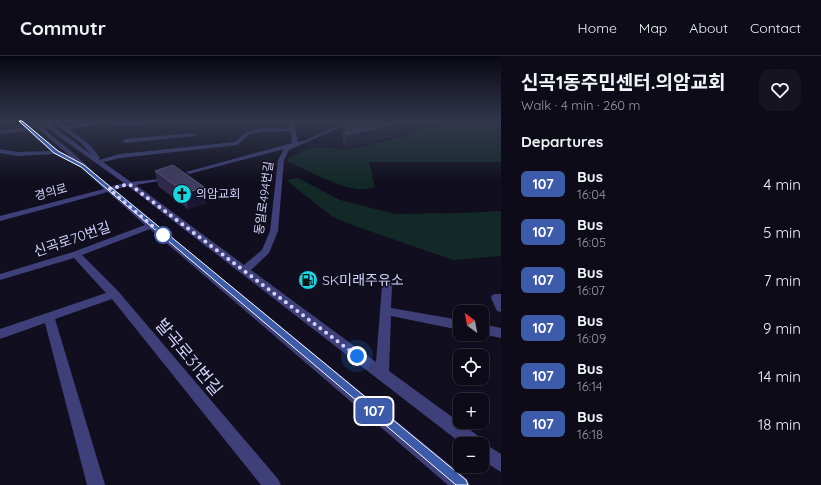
<!DOCTYPE html>
<meta charset="utf-8">
<style>
:root{--surface:#0d0b17;--page:#161420;--text:#f1f3f6;--muted:#9a9ba1;--line:#2d2b36}
body{margin:0;font-family:Quicksand,"Noto Sans KR",sans-serif;background:var(--page);color:var(--text);height:100vh;display:flex;flex-direction:column;font-size:15px;white-space:nowrap}
*{box-sizing:border-box;margin:0}
p{font-size:13px;color:var(--muted)}
.icon{flex:none;width:22px;height:22px;fill:none;stroke:currentColor;stroke-width:2;stroke-linecap:round;stroke-linejoin:round}
.map{position:relative;flex:1;overflow:hidden}
.side{display:flex;flex-direction:column;background:var(--surface);width:320px}
.side>*{flex:none}
.badge{padding:0 8px;border-radius:6px;font-size:14px;line-height:26px}
.needle{width:26px;rotate:328deg}
.tools{position:absolute;left:453px;top:249px;display:grid;gap:8px}
.tools a{display:grid;place-items:center;width:36px;height:36px;border-radius:8px;background:var(--surface);box-shadow:0 1px 3px #0004,0 0 0 1px var(--line);font-size:20px}
.you{position:absolute;width:20px;height:20px;margin:-10px;border:3px solid #fff;border-radius:50%;background:#1a73e8;box-shadow:0 0 0 6px #1a73e833}
.map>.badge{position:absolute;translate:-50% -50%;box-shadow:0 0 0 2px #fff}
h2{padding:0 20px;font-size:15px;line-height:36px}
.round{display:grid;place-items:center;flex:none;width:42px;height:42px;border-radius:12px;background:var(--page)}
.head{display:flex;align-items:center;justify-content:space-between;height:68px;padding:0 20px}
h1{font-size:19px;font-weight:700;line-height:30px}
ul{padding:0;list-style:none}
li{display:flex;align-items:center;gap:12px;height:48px;padding:0 20px}
li div{flex:1}
li b{display:block;font-size:15px}
li em{font-style:normal}
li .badge{min-width:44px;font-weight:700;text-align:center}
header{display:flex;align-items:center;gap:24px;box-sizing:border-box;height:56px;padding:0 20px;background:var(--surface);border-bottom:1px solid var(--line)}
header strong{font-size:19px}
nav{display:flex;gap:22px;margin-inline-start:auto;font-size:14px}
main{display:flex;flex:1;min-height:0}
.map>svg:first-child{display:block}
.green{fill:#132927}
.lines{fill:none;stroke-linecap:round;stroke-linejoin:round}
.minor-tunnel{stroke:#2e2c40;stroke-width:5.5;stroke-dasharray:5.5 3;stroke-linecap:butt}
.minor{fill:#3f407a;fill-rule:evenodd}
.wall{fill:#2f2a4b}
.shaded-wall{fill:#1b1732}
.building{fill:#403c5e;stroke:#585376}
.line{fill:#3d5bab;stroke:#fff}
.walk{stroke:#d5d2fa;stroke-width:4;stroke-dasharray:0 7.2}
.stop-dot{fill:#fff;stroke:#3d5bab;stroke-width:2}
.labels{text-anchor:middle;stroke-width:3;stroke-linejoin:round;paint-order:stroke}
.far-street-label{font-size:12px;fill:#d5d2fa;stroke:#110f1f}
.far-poi-label{font-size:12px;fill:#d5d2fa;stroke:#110f1f;text-anchor:start}
.street-label{font-size:14px;fill:#d5d2fa;stroke:#110f1f}
.poi-label{font-size:14px;fill:#d5d2fa;stroke:#110f1f;text-anchor:start}
.near-street-label{font-size:17px;fill:#d5d2fa;stroke:#110f1f}
</style>
<header>
<strong>Commutr</strong>
<nav><a>Home</a><a>Map</a><a>About</a><a>Contact</a></nav>
</header>
<main>
<div class="map">
<svg width="501" height="429" viewBox="0 0 501 429">
<rect width="100%" height="100%" fill="#110f1f"/>
<!-- green -->
<g class="green">
<path d="M457,66H501V106H369L375,131C369,132 362,134 356,133C332,129 309,114 286,105C317,82 322,96 354,92C372,90 389,83 406,79L409,74Z"/>
<polygon points="298,122 340,144 395,158 463,157 501,155 501,200 453,204 358,171 333,161 286,124"/>
</g>
<g class="lines">
<!-- minor-tunnel -->
<polyline class="minor-tunnel" points="32,66 36,69"/>
<!-- minor -->
<g class="minor">
<path d="M18,66H23L58,95L72,102L34,69L38,68L72,96L110,131L124,127L54,77L43,68V66H47L92,99L81,87L53,66H58L65,70L96,66L143,68L141,70H119L107,67L69,73L91,90L100,102L99,104L120,98L235,86L246,76L263,72H290V66H294L298,86L306,84L346,66H352L289,94L284,104L278,175L269,197L251,214L376,306L382,230L383,227H391L392,230L391,252L460,264V274L391,260L389,315L481,382L482,386L501,398V416L482,404V388H462L128,130L114,134L467,423L470,429H448L150,173L82,199L118,235L278,423L281,429H261L112,243L55,263L105,429H87L45,267L0,283V273L106,237L74,202L0,224V218L73,196L145,169L108,136L0,165V160L104,133L77,107H73L55,98L18,100L0,97V93L18,96L51,95L27,75L0,78V74L24,72ZM291,75L292,87L186,116L189,118L284,93L278,104L270,175L262,194L244,209L136,129L159,125V123L131,126L103,106L120,102L237,89L250,78L263,76Z"/>
<polygon points="193,77 196,79 195,80 125,87 122,85 125,83"/>
<polygon points="496,238 501,238 501,256 497,255 491,242 492,239"/>
<polygon points="482,268 501,272 501,282 482,278"/>
</g>
</g>
<!-- wall -->
<g class="wall">
<polygon points="344,70 400,79 345,92 342,82"/>
<polygon points="155,115 204,131 206,147 188,153 158,130"/>
</g>
<!-- shaded-wall -->
<g class="shaded-wall">
<polygon points="404,66 400,79 345,92 347,79"/>
<polygon points="204,131 206,147 188,153 186,137"/>
</g>
<!-- building -->
<g class="building">
<polygon points="358,66 404,66 347,79 344,70"/>
<polygon points="173,109 204,131 186,137 155,115"/>
</g>
<!-- sky -->
<linearGradient id="sky" x2="0" y2="1"><stop stop-color="#090811"/><stop offset="0.52" stop-color="#32374d"/><stop offset="1" stop-color="#32374d" stop-opacity="0"/></linearGradient>
<rect width="501" height="126" fill="url(#sky)"/>
<!-- line -->
<polygon class="line" points="19,65 22,65 58,95 84,109 466,424 468,429 456,429 81,111 54,97"/>
<g class="lines">
<!-- walk -->
<polyline class="walk" points="163,179 109,133 129,128 357,300"/>
</g>
<!-- icons -->
<defs>
<symbol id="church-disc" viewBox="-11 -11 22 22"><circle r="9.5" fill="#18d6e1" stroke="#110f1f"/><path d="M-1.2-6h2.4v3.5h3.3v2.4h-3.3V6h-2.4V-.1h-3.3v-2.4h3.3Z" fill="#111"/></symbol>
<symbol id="fuel-disc" viewBox="-11 -11 22 22"><circle r="9.5" fill="#18d6e1" stroke="#110f1f"/><path d="M-5.5-6h7V0h2V4h1.3V-2.5L3-4.5l.8-.8L6-3V5H2.5V1h-1V6h-7ZM-4.2-4.7v3.2H.2V-4.7Z" fill="#111"/></symbol>
</defs>
<g fill-rule="evenodd">
<use href="#church-disc" x="171" y="127" width="22" height="22"/>
<use href="#fuel-disc" x="297" y="213" width="22" height="22"/>
</g>
<!-- markers -->
<circle class="stop-dot" cx="163" cy="179" r="8"/>
<g class="labels">
<!-- far-street labels -->
<g class="far-street-label">
<text transform="translate(51 136) rotate(-15)" y="4">경의로</text>
<text transform="translate(264 142) rotate(-82)" y="4">동일로494번길</text>
</g>
<!-- far-poi labels -->
<g class="far-poi-label">
<text x="196" y="142">의암교회</text>
</g>
<!-- street labels -->
<g class="street-label">
<text transform="translate(72 183) rotate(-19)" y="5">신곡로70번길</text>
</g>
<!-- poi labels -->
<g class="poi-label">
<text x="322" y="229">SK미래주유소</text>
</g>
<!-- near-street labels -->
<g class="near-street-label">
<text transform="translate(189 301) rotate(50)" y="6">발곡로31번길</text>
</g>
</g>
</svg>
<div class="tools">
<a><svg class="needle" viewBox="-14 -14 28 28"><path d="M0-13l5 13h-10z" fill="#e53935"/><path d="M0 13l5-13h-10z" fill="#9a9ba1"/></svg></a>
<a><svg class="icon" aria-label="locate" viewBox="0 0 24 24"><circle cx="12" cy="12" r="6"/><path d="M12 2v4M12 18v4M2 12h4M18 12h4"/></svg></a>
<a>+</a>
<a>−</a>
</div>
<div class="you" style="left:357px;top:300px"></div>
<b class="badge" style="left:374px;top:355px;background:#3d5bab;color:#fff">107</b>
</div>
<section class="side">
<div class="head"><div><h1>신곡1동주민센터.의암교회</h1><p>Walk · 4 min · 260 m</p></div><a class="round"><svg class="icon" aria-label="heart" viewBox="0 0 24 24"><path d="M12 20l-8-8c-3-5 5-10 8-4 3-6 11-1 8 4z"/></svg></a></div>
<h2>Departures</h2>
<ul>
<li><span class="badge" style="background:#3d5bab;color:#fff">107</span><div><b>Bus</b><p>16:04</p></div><em>4 min</em></li>
<li><span class="badge" style="background:#3d5bab;color:#fff">107</span><div><b>Bus</b><p>16:05</p></div><em>5 min</em></li>
<li><span class="badge" style="background:#3d5bab;color:#fff">107</span><div><b>Bus</b><p>16:07</p></div><em>7 min</em></li>
<li><span class="badge" style="background:#3d5bab;color:#fff">107</span><div><b>Bus</b><p>16:09</p></div><em>9 min</em></li>
<li><span class="badge" style="background:#3d5bab;color:#fff">107</span><div><b>Bus</b><p>16:14</p></div><em>14 min</em></li>
<li><span class="badge" style="background:#3d5bab;color:#fff">107</span><div><b>Bus</b><p>16:18</p></div><em>18 min</em></li>
</ul>
</section>
</main>
